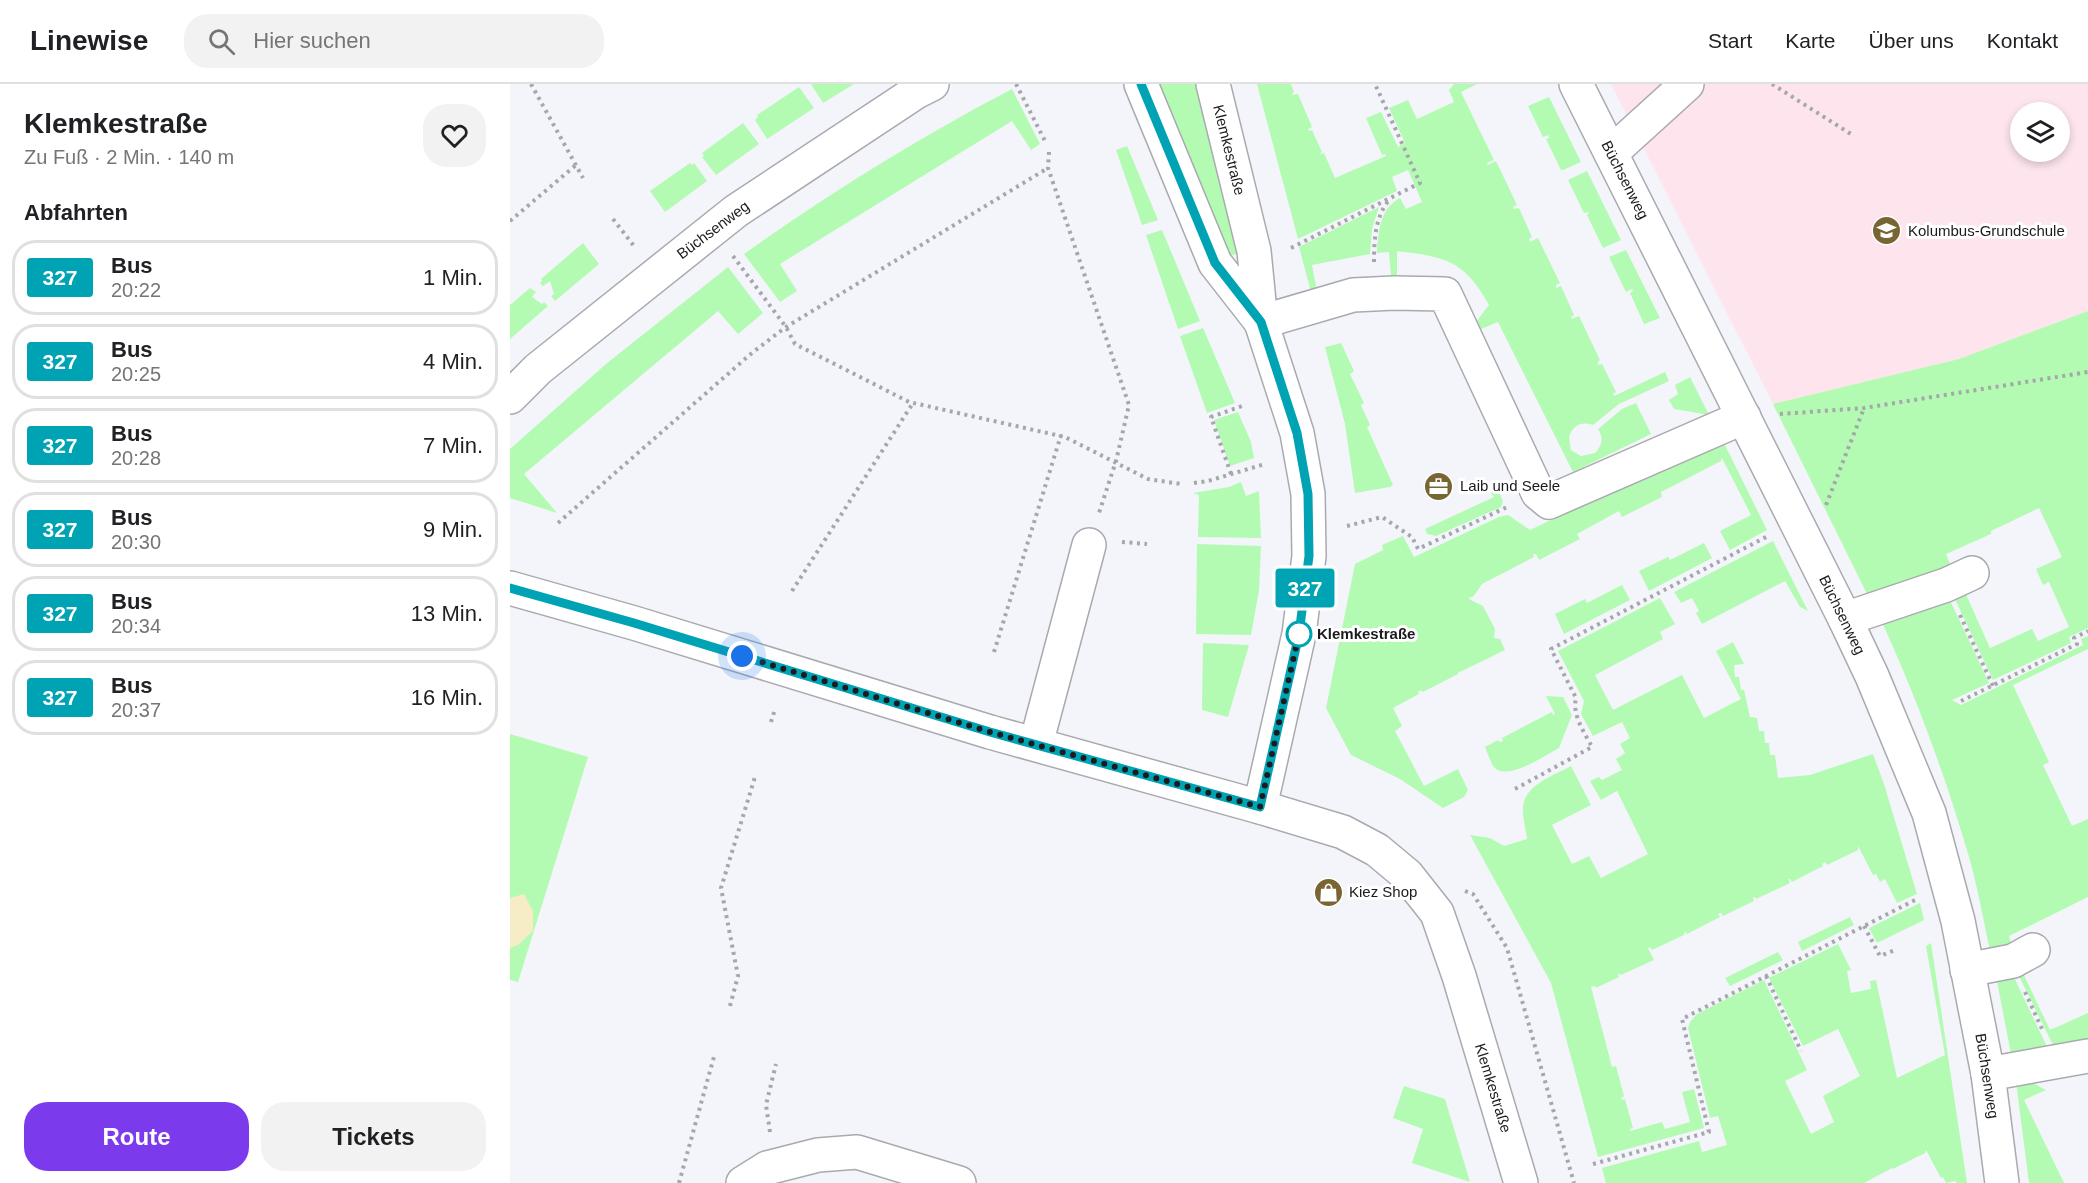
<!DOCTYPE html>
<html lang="de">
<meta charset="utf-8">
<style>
:root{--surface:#fff;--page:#f2f2f2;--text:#202124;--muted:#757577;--line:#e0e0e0;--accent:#7c3aed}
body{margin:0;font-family:Arial,sans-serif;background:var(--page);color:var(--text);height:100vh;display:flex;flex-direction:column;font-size:22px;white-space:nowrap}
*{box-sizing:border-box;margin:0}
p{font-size:20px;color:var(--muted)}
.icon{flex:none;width:33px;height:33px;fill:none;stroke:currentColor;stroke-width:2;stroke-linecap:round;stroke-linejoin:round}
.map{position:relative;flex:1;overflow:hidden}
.side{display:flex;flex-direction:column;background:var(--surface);width:510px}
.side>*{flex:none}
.badge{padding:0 12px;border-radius:4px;font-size:21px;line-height:39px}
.controls{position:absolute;left:1500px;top:18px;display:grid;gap:12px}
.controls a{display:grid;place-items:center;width:60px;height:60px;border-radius:50%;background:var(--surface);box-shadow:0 3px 9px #0003;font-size:30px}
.you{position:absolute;width:30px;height:30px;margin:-15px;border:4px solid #fff;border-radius:50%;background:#1a73e8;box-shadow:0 0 0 9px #1a73e833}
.map>.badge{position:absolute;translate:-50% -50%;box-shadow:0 0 0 3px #fff}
h2{padding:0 24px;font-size:22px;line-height:54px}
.round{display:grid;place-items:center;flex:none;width:63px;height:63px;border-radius:24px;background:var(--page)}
.summary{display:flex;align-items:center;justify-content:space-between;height:102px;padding:0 24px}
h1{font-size:28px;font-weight:700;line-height:45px}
.button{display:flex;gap:12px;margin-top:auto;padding:12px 24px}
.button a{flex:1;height:69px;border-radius:24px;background:var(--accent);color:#fff;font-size:24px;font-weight:700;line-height:69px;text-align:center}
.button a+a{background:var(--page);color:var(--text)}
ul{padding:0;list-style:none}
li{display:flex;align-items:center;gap:18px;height:75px;margin:0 12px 9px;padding:0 12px;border:3px solid var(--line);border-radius:24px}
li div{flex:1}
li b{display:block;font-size:22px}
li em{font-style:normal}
li .badge{min-width:66px;font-weight:700;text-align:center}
header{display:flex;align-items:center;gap:36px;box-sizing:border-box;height:84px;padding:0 30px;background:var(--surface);border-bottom:2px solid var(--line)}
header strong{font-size:28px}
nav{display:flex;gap:33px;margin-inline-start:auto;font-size:21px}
.search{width:420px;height:54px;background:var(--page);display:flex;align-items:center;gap:15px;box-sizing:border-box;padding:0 21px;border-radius:24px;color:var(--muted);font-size:22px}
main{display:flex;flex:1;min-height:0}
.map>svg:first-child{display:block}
.education{fill:#fde4ed;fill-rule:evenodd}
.green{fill:#b3fbb2}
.sand{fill:#f6ecc6}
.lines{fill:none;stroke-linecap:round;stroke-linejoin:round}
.minor-casing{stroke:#a9aab0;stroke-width:36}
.path{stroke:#a6a7ac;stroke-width:4;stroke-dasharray:3 4.5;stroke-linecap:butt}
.minor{stroke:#fff;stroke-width:33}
.line-casing{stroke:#fff;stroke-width:14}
.line{stroke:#00a3b4;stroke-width:9}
.walk{stroke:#1b1b1e;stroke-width:6;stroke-dasharray:0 10.8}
.stop-dot{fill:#fff;stroke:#00a3b4;stroke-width:3}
.labels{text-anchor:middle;stroke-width:6;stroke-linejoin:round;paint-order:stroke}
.street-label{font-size:15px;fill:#1b1b1e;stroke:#fff}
.poi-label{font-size:15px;fill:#1b1b1e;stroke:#fff;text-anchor:start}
.stop-label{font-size:15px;font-weight:bold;fill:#1b1b1e;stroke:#fff;text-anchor:start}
</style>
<header>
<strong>Linewise</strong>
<div class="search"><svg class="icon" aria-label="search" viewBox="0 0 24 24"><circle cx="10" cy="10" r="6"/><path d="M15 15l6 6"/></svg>Hier suchen</div>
<nav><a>Start</a><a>Karte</a><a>Über uns</a><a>Kontakt</a></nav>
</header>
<main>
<section class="side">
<div class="summary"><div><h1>Klemkestraße</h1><p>Zu Fuß · 2 Min. · 140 m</p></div><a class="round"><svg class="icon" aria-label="heart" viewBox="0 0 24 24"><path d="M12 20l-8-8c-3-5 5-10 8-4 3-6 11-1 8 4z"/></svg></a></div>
<h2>Abfahrten</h2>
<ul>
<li><span class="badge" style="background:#00a3b4;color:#fff">327</span><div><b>Bus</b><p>20:22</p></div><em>1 Min.</em></li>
<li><span class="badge" style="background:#00a3b4;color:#fff">327</span><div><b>Bus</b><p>20:25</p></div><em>4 Min.</em></li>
<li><span class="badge" style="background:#00a3b4;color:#fff">327</span><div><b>Bus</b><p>20:28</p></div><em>7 Min.</em></li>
<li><span class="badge" style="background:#00a3b4;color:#fff">327</span><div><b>Bus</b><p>20:30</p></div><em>9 Min.</em></li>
<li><span class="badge" style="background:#00a3b4;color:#fff">327</span><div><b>Bus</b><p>20:34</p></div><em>13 Min.</em></li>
<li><span class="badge" style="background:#00a3b4;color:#fff">327</span><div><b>Bus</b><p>20:37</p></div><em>16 Min.</em></li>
</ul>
<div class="button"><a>Route</a><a>Tickets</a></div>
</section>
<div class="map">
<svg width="1578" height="1099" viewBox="0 0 1578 1099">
<rect width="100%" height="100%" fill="#f4f5fb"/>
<!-- education -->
<path class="education" d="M1101,0H1578V227L1449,275L1263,320ZM1510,28H1550V68H1510Z"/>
<!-- green -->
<g class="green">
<polygon points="301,0 344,0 313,19"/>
<polygon points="644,0 690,0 729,168 724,171 717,170"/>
<path d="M747,0H781L784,8L782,10V11L788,10L802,43L798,45L799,47L802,46L812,68L809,70L814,69L825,94L876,72L875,70L872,71L856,34L871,28L888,63L895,59L879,24L898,16L907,35L944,18L939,6L944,0H967L951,8L984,76L977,79L978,81L986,77L1007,121L1003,123L1004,125L1009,124L1022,153L1019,155L1020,158L1028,154L1050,199L1046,201V204L1051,202L1064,231L1061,233L1062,235L1069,232L1090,276L1088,278V281L1092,280L1106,308L1103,310L1104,312L1155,288L1159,297L1109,320L1083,341C1071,337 1063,341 1059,353L1061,366L1071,372L1085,369C1092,362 1094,354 1088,345L1112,325L1126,319L1141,350L1063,388L988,238L966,247L963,242L979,221C954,176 936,173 887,167V192H881L879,168L867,169C868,149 870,124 890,114L896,125L912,118L898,86L882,93L887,107L788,155Z"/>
<polygon points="289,3 304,24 257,55 245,36 248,33 247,31"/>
<path d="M502,5L530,60L521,66L502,37L270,180L287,207L270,218L234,170C320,109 408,54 502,5Z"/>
<polygon points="1039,13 1071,78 1053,86 1051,86 1036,55 1039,54 1038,51 1033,53 1018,22"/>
<polygon points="233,39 249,60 206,91 192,73 194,72 192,69"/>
<polygon points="617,62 648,136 632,141 606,66"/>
<polygon points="180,79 182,81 184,79 197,97 155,128 140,107"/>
<polygon points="1077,87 1111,156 1093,164 1077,131 1079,128 1074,129 1058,96"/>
<polygon points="869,123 862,145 860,170 802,181 807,207 801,208 789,163"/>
<polygon points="652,146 690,237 668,245 636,151"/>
<polygon points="73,159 89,180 45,217 41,212 44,210 40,197 33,202 30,199 32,197 31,195"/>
<polygon points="1116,166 1150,234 1134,240 1120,209 1123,207 1122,205 1116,208 1099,173"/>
<polygon points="218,183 253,229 228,250 208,227 14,390 47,429 0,414 0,365 96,280"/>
<polygon points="20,204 26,208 22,213 32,220 34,218 38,222 0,255 0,221"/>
<polygon points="1578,227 1578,544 1559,553 1561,559 1483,596 1443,511 1454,506 1480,564 1522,545 1528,557 1559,543 1539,498 1533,501 1526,485 1552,473 1529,424 1481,447 1481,450 1436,470 1443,487 1360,516 1263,320 1449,275"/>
<polygon points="693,244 725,319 697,329 670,252"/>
<polygon points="831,259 844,287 840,290 854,319 851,321 860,341 857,343 883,401 880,403 845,409 835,340 815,263"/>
<polygon points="1180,293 1199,331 1164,325 1159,316 1168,310 1165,301"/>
<polygon points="728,328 741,358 744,374 720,382 704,336"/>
<polygon points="1212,355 1257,446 1220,466 1210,447 1241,431 1212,374 1211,377 1151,408 1152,413 1112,433 1109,427 1067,450 1070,455 1029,476 1026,470 1023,470 1024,473 972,500 963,513 960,513 959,515 973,522 985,545 984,554 990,555 995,566 950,588 949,587 948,590 913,608 911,606 908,608 909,610 883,624 892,642 885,647 914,702 948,685 958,706 954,713 933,724 890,695 841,671 816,624 845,480 873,466 872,461 893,452 904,473 989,433 998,431 1020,446"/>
<polygon points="731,398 736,412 749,407 751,454 688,453 689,411 683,409 719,403"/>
<polygon points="984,407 989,409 993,417 991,423 926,452 917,450 915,445 984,413 981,409"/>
<polygon points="1263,457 1298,527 1290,523 1275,497 1192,540 1186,529 1189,527 1182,514 1171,519 1164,508"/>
<polygon points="1194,459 1202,474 1139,507 1129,487 1158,473 1160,476"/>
<polygon points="687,460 751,462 749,506 741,551 686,550"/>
<polygon points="1112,501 1120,516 1054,550 1045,530 1075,515 1077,519"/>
<path d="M1438,512L1479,599L1442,616L1451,621L1573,561L1571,555L1578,552V565L1503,601L1539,678L1533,681L1562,742L1578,735V813L1499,852L1503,866L1481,871C1474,839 1468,805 1459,773C1435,691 1406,612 1370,534Z"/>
<path d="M1150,514L1165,540L1150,548L1153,555L1085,591L1103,626L1172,591L1194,634L1231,615L1206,567L1223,558L1234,580L1224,581L1225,593H1229L1231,606H1234L1240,633L1247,634L1249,647H1254L1255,659H1259L1260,671H1265L1268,694L1300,691L1363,670L1374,700L1407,810L1387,819L1375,795L1370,798L1366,790L1363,791L1348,762V766L1317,781L1315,778L1312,780L1313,782L1282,798L1280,795H1278L1280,799L1246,815L1245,813H1243L1244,817L1213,832L1211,829L1208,830L1210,833L1177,850L1175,847L1174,851L1142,866L1140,863L1138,864L1144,876L1111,891L1108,889L1109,893L1086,904L1085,902L1081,903L1102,983L1106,982L1114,1012L1111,1014L1112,1016L1115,1015L1123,1044L1120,1045V1047L1152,1038L1155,1045L1180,1038L1172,1008L1184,1005L1194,1044L1088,1073L1041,899L960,751L980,754L994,762L1017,755C1016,745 1012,733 1013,723C1015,700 1045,691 1061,682L1081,721L1042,741L1062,780L1079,772L1091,794L1138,770L1107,707L1091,716L1080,697L1089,693L1092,696L1112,686L1106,675L1115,669L1110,660L1120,654L1112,638L1083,652L1071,630L1074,617L1048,567Z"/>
<polygon points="693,559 739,561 718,633 692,626"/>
<path d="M1036,612L1053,613L1062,631L1049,664C1036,671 998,697 985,684C980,679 978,669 975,663L988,656L989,658L993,657L992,654L1042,628L1043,631L1045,630Z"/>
<polygon points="0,650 78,673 8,898 0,896"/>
<polygon points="1410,819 1414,836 1367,859 1359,844"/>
<polygon points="1340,833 1344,841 1292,867 1288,858"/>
<polygon points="1421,859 1457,1099 1447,1099 1445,1097 1436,1099 1433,1093 1431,1094 1416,1066 1415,1069 1383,1085 1382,1084 1354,1099 1096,1099 1092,1084 1189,1057 1192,1068 1217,1061 1208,1032 1200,1034 1178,944 1180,938 1187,930 1254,896 1297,986 1275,997 1301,1050 1324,1038 1313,1012 1350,992 1328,945 1293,962 1259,894 1328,860 1341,886 1337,887 1341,909 1361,905 1360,897 1366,896 1387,994 1435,971 1416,862"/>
<polygon points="1268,868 1273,876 1220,902 1215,894"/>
<polygon points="1512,887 1540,946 1578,929 1578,961 1546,967 1507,888"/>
<polygon points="1502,889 1540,969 1502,975 1486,892"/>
<polygon points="1506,998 1525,1000 1536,1006 1514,1016 1554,1099 1519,1099"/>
<polygon points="894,1002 935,1015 960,1098 902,1079 913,1045 883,1034"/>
</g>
<!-- sand -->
<polygon class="sand" points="14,810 23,827 23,847 8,861 0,864 0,814"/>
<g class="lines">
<defs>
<g id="minor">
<polyline points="631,0 705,179 751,238"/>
<polyline points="703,0 744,167 751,238 787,349 798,410 799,472 789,550 750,723"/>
<polyline points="1066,0 1335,535 1362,592 1419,729 1448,837 1478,990 1492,1099"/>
<polyline points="1101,69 1177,0"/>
<polyline points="751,238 843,211 884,209 935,210 1028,409 1039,418 1234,333"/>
<polyline points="0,313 28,285 226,127 406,8 422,0"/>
<polyline points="0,504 124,539 480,648 750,723 833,748 867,766 897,791 927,829 949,892 1011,1099"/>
<polyline points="1335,535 1436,501 1462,489"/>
<polyline points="526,660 579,461"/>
<polyline points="1457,886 1503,877 1523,866"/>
<polyline points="1478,990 1578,972"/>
<polyline points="233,1099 257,1084 308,1071 347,1068 449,1099"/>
</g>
</defs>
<!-- minor casing -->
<use href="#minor" class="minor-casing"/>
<!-- path -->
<g class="path">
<polyline points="21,0 73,94"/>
<polyline points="506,0 535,57"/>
<polyline points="1262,0 1344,52"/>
<polyline points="539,68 538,84 619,321 606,377 588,432"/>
<polyline points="103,135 124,162"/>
<polyline points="0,137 66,81"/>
<polyline points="781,164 910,99 865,0"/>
<polyline points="223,172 276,243 285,260 364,300 399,318 555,353 638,395 671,400"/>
<path d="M864,178C864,157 865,133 879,116"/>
<polyline points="1270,330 1354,324 1578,288"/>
<polyline points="721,390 701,333 735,321"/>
<polyline points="684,399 698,397 755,380"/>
<polyline points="1316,421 1354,324"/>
<polyline points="48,439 243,268 276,243 538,84"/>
<polyline points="837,442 872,433 902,453 908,465 997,423"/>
<polyline points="612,458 637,460"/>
<polyline points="282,507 403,319"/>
<polyline points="1450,531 1483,602"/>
<polyline points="484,568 551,351"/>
<polyline points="1451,617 1567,560 1564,554 1578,547"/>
<polyline points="261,638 265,625"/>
<path d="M1005,705L1082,663C1074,648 1062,631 1066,614L1041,565L1258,452"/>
<polyline points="955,807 963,810 997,864 1064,1099"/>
<polyline points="1354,842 1370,872 1385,866"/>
<polyline points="1256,892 1291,967"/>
<polyline points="1515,908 1533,947"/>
<polyline points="220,922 228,892 211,804 245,693"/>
<polyline points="260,1048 256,1021 266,980"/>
<polyline points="1083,1080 1199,1048 1172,935 1407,815"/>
<polyline points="169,1099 205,969"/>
</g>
<!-- minor -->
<use href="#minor" class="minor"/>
</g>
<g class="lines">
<defs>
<polyline id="line" points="0,504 124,539 480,648 750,723 789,550 799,472 798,410 787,349 751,238 705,179 631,0"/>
</defs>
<!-- line casing -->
<use href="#line" class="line-casing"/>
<!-- line -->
<use href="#line" class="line"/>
<!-- walk -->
<polyline class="walk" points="232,572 480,648 750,723 789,550"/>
</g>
<!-- icons -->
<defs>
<symbol id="school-disc" viewBox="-11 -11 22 22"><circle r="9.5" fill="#796433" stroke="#fff"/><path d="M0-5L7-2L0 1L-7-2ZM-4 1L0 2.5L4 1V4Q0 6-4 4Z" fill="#fff"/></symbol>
<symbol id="office-disc" viewBox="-11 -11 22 22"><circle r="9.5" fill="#796433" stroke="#fff"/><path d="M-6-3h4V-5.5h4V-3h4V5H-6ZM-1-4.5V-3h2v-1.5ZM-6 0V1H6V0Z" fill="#fff"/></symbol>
<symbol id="shop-disc" viewBox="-11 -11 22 22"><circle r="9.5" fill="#796433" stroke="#fff"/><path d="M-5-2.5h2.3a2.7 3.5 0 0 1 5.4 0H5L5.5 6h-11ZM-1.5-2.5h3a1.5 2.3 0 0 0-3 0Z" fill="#fff"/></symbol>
</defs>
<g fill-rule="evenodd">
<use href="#school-disc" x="1360" y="130" width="33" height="33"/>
<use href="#office-disc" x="912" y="386" width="33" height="33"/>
<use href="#shop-disc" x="802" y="792" width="33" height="33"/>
</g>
<!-- markers -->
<circle class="stop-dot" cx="789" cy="550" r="12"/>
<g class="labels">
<!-- street labels -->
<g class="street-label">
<text transform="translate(719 66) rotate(76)" y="5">Klemkestraße</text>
<text transform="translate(1115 96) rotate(63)" y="5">Büchsenweg</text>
<text transform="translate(203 146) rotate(-37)" y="5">Büchsenweg</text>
<text transform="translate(1332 531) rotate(64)" y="5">Büchsenweg</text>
<text transform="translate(1477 992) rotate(81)" y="5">Büchsenweg</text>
<text transform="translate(983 1004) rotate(73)" y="5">Klemkestraße</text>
</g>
<!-- poi labels -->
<g class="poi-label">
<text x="1398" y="152">Kolumbus-Grundschule</text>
<text x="950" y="407">Laib und Seele</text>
<text x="839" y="813">Kiez Shop</text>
</g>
<!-- stop labels -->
<g class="stop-label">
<text x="807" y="555">Klemkestraße</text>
</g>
</g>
</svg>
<div class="controls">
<a><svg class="icon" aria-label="layers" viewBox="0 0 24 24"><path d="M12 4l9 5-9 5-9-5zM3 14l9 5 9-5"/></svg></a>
</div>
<div class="you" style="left:232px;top:572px"></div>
<b class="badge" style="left:795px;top:504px;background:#00a3b4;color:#fff">327</b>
</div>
</main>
